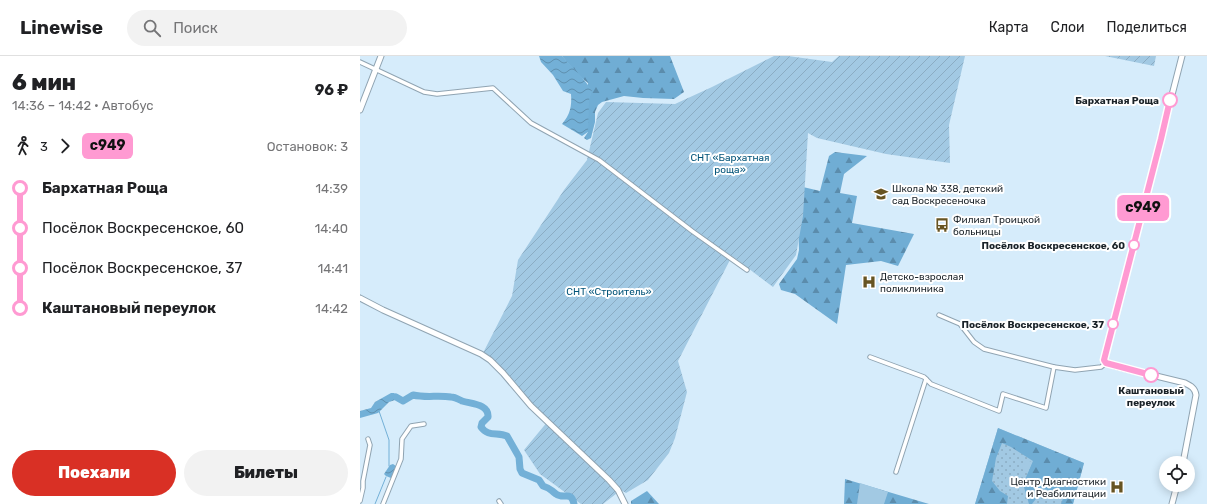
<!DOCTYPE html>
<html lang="ru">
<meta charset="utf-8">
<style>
:root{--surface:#fff;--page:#f2f2f2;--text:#202124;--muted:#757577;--line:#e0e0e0;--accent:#d93025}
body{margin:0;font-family:Rubik,sans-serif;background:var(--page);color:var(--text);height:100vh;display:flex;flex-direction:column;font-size:15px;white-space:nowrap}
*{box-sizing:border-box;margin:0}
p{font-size:13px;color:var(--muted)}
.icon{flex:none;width:22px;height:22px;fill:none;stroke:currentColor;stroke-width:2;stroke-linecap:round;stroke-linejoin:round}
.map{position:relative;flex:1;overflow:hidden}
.details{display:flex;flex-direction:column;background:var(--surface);width:360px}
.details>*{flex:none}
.badge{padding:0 8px;border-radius:6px;font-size:14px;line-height:26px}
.tools{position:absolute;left:799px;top:400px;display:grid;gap:8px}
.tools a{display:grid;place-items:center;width:36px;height:36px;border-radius:50%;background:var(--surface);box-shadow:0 2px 10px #0003;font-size:20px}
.map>.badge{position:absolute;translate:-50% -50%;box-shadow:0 0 0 2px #fff}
.legs{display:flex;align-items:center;gap:6px;height:44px;padding:0 12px;font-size:13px}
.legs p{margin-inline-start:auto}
.head{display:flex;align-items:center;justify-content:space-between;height:68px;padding:0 12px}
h1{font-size:22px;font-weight:800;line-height:30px}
.button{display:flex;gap:8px;margin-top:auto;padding:8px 12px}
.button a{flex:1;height:46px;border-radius:24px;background:var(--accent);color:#fff;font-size:16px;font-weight:800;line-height:46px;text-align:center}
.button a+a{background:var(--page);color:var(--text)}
ul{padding:0 12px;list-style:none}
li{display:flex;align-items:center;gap:14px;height:40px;font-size:15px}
li i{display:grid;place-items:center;width:6px;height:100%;margin:0 5px;background:currentColor}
li i::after{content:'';width:10px;height:10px;margin:-5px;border:3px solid;border-radius:50%;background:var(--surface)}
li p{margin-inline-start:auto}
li:first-child i{background:linear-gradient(#0000 50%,currentColor 0)}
li:last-child i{background:linear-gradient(currentColor 50%,#0000 0)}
header{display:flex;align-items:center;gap:24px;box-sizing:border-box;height:56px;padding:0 20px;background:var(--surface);border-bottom:1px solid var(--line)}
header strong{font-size:19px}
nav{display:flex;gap:22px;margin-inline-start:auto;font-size:14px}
.search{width:280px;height:36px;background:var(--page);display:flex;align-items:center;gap:10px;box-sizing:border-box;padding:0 14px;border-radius:22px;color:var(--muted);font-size:15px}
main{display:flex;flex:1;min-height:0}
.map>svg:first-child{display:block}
.grass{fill:url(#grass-dots)}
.forest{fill:url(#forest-firs)}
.garden{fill:url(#garden-furrows)}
.pitch{fill:#a2c9e3}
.water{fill:url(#water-waves)}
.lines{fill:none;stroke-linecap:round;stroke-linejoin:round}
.stream{stroke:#73b0d7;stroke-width:1}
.river{stroke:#73b0d7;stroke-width:7}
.street-casing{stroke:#90a4b2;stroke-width:5.5}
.secondary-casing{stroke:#90a4b2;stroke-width:7}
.street{stroke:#fff;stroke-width:3.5}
.secondary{stroke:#fff;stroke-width:5}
.line-1-casing{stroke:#fff;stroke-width:9}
.line-1{stroke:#ff9ad2;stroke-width:6}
.stop-1-dot{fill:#fff;stroke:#ff9ad2;stroke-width:2}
.labels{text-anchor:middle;stroke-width:4;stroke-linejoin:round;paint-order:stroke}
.stop-label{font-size:10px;font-weight:bold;fill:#1a2228;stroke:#fff;text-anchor:end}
.park-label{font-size:10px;fill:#015378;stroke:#fff}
.poi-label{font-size:10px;fill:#1a2228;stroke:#fff;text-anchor:start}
</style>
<header>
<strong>Linewise</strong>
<div class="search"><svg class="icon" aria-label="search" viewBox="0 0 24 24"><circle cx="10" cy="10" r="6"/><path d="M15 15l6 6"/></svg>Поиск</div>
<nav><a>Карта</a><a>Слои</a><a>Поделиться</a></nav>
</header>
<main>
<section class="details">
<div class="head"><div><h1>6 мин</h1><p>14:36 – 14:42 · Автобус</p></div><b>96 ₽</b></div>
<div class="legs"><svg class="icon" aria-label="walk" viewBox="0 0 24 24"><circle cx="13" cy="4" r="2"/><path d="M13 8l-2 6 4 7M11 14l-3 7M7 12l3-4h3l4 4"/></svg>3<svg class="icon" aria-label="forward" viewBox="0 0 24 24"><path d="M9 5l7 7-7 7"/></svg><b class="badge" style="background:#ff9ad2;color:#111">с949</b><p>Остановок: 3</p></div>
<ul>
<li><i style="color:#ff9ad2"></i><b>Бархатная Роща</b><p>14:39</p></li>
<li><i style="color:#ff9ad2"></i><span>Посёлок Воскресенское, 60</span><p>14:40</p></li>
<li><i style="color:#ff9ad2"></i><span>Посёлок Воскресенское, 37</span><p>14:41</p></li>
<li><i style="color:#ff9ad2"></i><b>Каштановый переулок</b><p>14:42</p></li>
</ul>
<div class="button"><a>Поехали</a><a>Билеты</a></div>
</section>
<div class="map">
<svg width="847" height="448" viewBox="0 0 847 448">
<defs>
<pattern id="grass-dots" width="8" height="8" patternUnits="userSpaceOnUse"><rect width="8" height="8" fill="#a2c9e3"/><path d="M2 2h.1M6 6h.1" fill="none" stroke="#8bacc3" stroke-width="1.8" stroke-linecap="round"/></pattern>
<pattern id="forest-firs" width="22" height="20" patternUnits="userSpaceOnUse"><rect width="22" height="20" fill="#70add4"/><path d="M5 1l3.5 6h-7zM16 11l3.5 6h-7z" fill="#5b8cac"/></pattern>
<pattern id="garden-furrows" width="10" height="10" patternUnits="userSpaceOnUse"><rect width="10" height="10" fill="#a2c9e3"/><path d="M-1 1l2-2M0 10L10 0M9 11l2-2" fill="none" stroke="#8bacc3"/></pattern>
<pattern id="water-waves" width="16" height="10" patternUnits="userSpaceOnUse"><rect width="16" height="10" fill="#73b0d7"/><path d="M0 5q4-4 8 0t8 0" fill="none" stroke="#5e8fae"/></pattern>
</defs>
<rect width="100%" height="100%" fill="#d6ecfb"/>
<!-- grass -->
<polygon class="grass" points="638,372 724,407 713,448 615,448"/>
<!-- forest -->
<g class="forest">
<polygon points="202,0 310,0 324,36 314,43 283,42 264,40 242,46 238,49 235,56 235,66 231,82 227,84 224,82 228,76 228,27 217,18"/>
<polygon points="475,96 507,100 484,118 480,137 497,140 492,167 554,178 538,210 521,205 486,209 477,268 435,238 421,234 419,228 437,203 439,194 438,166 443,131 460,135 469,100"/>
<polygon points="638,372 724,407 713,448 701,448 704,440 682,432 679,439 672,448 669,448 663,428 673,405 651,391 642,387 636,402 632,425 640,435 648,440 647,448 615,448"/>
<polygon points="485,423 569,448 484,448"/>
<polygon points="287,435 299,448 271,448 271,445"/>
</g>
<!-- garden -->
<g class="garden">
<polygon points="414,0 428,0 472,6 479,0 605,0 589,69 590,107 526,98 457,82 448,77 443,160 436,199 413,231 372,200 318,305 327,336 315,382 309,397 288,424 266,437 261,434 243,448 221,448 180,418 164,394 188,365 122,299 152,240 158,204 204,134 227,104 238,57 246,46 315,48 352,31"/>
<polygon points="745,0 796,0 794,10"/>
</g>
<!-- pitch -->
<g class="pitch">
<polygon points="666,404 672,406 668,416 662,413"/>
<polygon points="647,420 660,429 658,434 643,428"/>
<polygon points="500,427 528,436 524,448 497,448"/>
</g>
<!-- water -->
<g class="water">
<path d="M179,0H202C212,11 225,23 232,35L229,44L228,76L222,80L202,68C210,59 212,50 211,38L203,35L193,19L181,6Z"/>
<polygon points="31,337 34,337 43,345 38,343 29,346 18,357 0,362 0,355 11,352 15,346"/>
<polygon points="33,408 36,410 31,422 26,420 24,418 30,409"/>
</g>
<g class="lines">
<!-- stream -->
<g class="stream">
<polyline points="19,355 29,384 29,410"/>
<polyline points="15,448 26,421"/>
</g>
<!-- river -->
<path class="river" d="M36,341L43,345L53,339C66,342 78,339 91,341C95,341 98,343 102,345C112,348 129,348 128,361L122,367L121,371C128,381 137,376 147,380L159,401L160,413L162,417L179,424L183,430C192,433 190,434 196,438C204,444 211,434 214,448"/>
<defs>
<g id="street">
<polyline points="0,6 64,36 77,38 133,32 171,67 239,104 332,175 387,214"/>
<polyline points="579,259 600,268 614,286 624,293 694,311 715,314 741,311 746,307"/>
<polyline points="510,301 564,321 571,328 639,355 643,338 686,352 694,311"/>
<polyline points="536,416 566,323"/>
<polyline points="0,445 3,432 3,425 10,389 8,383"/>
<polyline points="139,445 141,448"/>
<polyline points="23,448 41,403 42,383 51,370 64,368"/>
</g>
<g id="secondary">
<path d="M822,0L744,304L746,307L755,310L825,327C831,330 835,332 836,339L823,407"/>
<polyline points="0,54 21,0"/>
<polyline points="0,242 23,254 121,298 130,304 143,317 171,350 249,424 258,434 265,448"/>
<polyline points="812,448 817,429"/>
</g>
</defs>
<!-- street casing -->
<use href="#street" class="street-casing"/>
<!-- secondary casing -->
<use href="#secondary" class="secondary-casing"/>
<!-- street -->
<use href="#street" class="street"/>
<!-- secondary -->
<use href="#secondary" class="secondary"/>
</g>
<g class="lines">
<defs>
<polyline id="line-1" points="791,319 746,307 744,304 801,83 810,44"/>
</defs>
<!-- line-1 casing -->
<use href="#line-1" class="line-1-casing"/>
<!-- line-1 -->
<use href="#line-1" class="line-1"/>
</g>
<!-- icons -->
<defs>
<symbol id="school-bare" viewBox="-9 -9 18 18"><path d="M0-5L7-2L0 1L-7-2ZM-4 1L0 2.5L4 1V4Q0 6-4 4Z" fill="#675422" stroke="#fff" stroke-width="2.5" paint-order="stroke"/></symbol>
<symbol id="bus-bare" viewBox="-9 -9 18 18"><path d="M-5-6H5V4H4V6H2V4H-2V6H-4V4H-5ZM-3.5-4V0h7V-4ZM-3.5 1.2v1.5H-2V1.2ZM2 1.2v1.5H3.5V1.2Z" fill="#675422" stroke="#fff" stroke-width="2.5" paint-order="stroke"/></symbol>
<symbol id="hospital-bare" viewBox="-9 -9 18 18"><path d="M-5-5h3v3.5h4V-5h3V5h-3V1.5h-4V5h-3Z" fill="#675422" stroke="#fff" stroke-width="2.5" paint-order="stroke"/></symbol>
</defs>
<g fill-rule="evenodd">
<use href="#school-bare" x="511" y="128" width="20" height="20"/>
<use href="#bus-bare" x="572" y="159" width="20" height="20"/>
<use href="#hospital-bare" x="499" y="216" width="20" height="20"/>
<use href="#hospital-bare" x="747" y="421" width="20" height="20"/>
</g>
<!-- markers -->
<g class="stop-1-dot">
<circle cx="810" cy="44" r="7"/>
<circle cx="774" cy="189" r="5"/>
<circle cx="753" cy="268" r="5"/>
<circle cx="791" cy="319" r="7"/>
</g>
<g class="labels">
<!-- stop labels -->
<g class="stop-label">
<text x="799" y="48">Бархатная Роща</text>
<text x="765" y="193">Посёлок Воскресенское, 60</text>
<text x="744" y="272">Посёлок Воскресенское, 37</text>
<text x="791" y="338" text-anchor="middle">Каштановый<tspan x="791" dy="12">переулок</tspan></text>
</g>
<!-- park labels -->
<g class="park-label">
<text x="370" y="105">СНТ «Бархатная<tspan x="370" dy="12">роща»</tspan></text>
<text x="249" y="239">СНТ «Строитель»</text>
</g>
<!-- poi labels -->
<g class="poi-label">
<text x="532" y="136">Школа № 338, детский<tspan x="532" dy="12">сад Воскресеночка</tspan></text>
<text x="593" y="167">Филиал Троицкой<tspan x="593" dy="12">больницы</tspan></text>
<text x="520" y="224">Детско-взрослая<tspan x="520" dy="12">поликлиника</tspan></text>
<text x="746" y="429" text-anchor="end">Центр Диагностики<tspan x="746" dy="12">и Реабилитации</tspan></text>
</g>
</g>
</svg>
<div class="tools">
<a><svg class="icon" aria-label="locate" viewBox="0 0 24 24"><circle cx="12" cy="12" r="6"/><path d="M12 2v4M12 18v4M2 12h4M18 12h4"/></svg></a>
</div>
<b class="badge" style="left:783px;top:152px;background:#ff9ad2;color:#111">с949</b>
</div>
</main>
